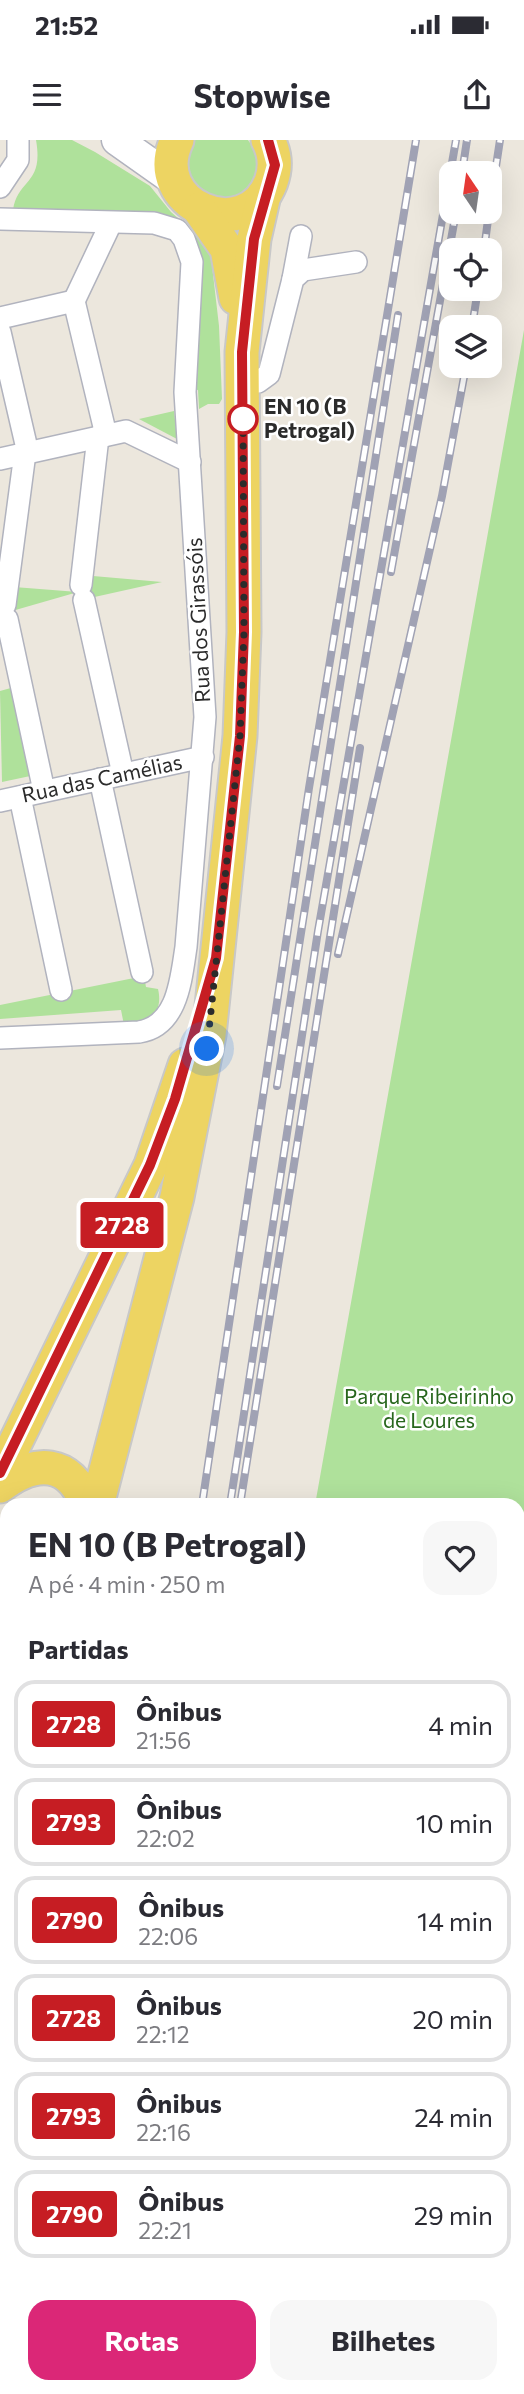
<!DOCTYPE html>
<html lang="pt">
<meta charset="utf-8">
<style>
:root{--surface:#fff;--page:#f7f7f7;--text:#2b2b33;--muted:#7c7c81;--line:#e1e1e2;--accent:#db2777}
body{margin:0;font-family:Commissioner,sans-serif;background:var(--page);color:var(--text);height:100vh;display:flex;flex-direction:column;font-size:26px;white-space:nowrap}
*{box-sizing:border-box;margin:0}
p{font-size:23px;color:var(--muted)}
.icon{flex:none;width:38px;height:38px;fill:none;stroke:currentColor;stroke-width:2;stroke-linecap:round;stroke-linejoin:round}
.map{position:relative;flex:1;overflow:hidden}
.drawer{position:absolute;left:0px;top:1358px;width:525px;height:896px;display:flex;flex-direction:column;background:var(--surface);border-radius:21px 21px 0 0;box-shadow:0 7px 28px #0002}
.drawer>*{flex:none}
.badge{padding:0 14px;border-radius:5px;font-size:24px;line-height:46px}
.needle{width:46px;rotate:347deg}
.controls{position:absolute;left:439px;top:21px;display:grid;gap:14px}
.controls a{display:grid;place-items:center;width:63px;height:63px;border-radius:14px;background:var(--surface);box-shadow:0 7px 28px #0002;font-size:35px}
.you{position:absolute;width:35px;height:35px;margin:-18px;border:5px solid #fff;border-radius:50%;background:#1a73e8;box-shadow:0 0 0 10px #1a73e833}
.map>.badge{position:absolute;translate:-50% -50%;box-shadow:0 0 0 4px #fff}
h2{padding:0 28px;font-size:26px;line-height:63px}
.round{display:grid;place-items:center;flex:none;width:74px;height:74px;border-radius:21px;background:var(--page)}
.overview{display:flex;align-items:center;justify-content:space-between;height:119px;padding:0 28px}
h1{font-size:33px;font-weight:700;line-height:52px}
.primary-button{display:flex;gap:14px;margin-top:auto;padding:14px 28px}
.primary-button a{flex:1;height:80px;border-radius:21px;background:var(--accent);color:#fff;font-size:28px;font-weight:700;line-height:80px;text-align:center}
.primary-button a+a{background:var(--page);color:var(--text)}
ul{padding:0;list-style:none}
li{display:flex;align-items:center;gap:21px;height:88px;margin:0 14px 10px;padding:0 14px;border:4px solid var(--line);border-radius:21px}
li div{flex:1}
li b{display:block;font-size:26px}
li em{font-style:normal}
li .badge{min-width:77px;font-weight:700;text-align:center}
.status{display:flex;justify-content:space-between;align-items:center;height:49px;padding:0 35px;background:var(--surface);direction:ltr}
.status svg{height:19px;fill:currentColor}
header{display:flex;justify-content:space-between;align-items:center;height:91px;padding:0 28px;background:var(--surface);font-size:32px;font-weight:700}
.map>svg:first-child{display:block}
.green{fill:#afe19b}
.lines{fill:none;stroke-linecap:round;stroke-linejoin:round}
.street-casing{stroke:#b1b3be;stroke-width:24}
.secondary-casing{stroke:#b1b3be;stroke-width:33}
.primary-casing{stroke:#c8c8c8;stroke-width:37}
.highway-casing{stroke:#c8c8c8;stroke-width:42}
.street{stroke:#fff;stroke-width:21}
.secondary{stroke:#fff;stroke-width:30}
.primary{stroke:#edd462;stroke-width:33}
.highway{stroke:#faa85b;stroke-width:38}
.rail-casing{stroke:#a0a2b4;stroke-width:8}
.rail{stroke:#fff;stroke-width:5;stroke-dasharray:16;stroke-linecap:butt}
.line-casing{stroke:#fff;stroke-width:16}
.line{stroke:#c61d23;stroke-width:10}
.walk{stroke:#2b2b2b;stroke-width:7;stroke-dasharray:0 12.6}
.stop-dot{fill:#fff;stroke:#c61d23;stroke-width:3.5}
.labels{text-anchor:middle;stroke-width:5;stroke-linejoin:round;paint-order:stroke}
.stop-label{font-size:21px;font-weight:bold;fill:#2b2b2b;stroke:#fff;text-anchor:start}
.street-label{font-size:21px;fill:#2b2b2b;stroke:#fff}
.park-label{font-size:21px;fill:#27661c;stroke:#fff}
</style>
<div class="status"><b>21:52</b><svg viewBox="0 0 49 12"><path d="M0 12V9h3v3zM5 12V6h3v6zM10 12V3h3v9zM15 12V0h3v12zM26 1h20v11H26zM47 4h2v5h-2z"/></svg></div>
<header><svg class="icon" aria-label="menu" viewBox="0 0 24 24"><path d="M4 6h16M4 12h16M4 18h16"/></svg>Stopwise<svg class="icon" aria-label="share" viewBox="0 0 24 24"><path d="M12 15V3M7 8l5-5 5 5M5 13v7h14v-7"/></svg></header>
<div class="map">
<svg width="524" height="2254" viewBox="0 0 524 2254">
<rect width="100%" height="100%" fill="#ece7dd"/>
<!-- green -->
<g class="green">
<path d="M36,0H72L95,12L150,46L171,72L202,99L211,117L219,186L222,259L219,264H208L199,269L198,250L191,249L190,94L13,70C18,38 44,45 36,0Z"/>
<polygon points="191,0 248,0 257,13 258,42 238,64 190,56 182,14"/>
<polygon points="524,190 524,1656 518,1656 518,1365 315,1365"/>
<polygon points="174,271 177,299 139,279"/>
<polygon points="93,436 162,442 90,458"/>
<polygon points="14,447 78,452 12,471"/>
<polygon points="18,546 35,635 2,642 0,551"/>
<path d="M144,836L146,847L158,849C164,875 147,882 124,885L121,870L0,879V865Z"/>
<polygon points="518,2101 524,2101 524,2254 173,2254 173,2247 518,2247"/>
</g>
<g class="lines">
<defs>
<g id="street">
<polyline points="0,47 18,20 18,0"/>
<path d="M0,79L154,83L177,90L184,99L192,122L185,252L205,577L186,807C181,839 178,886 139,892L0,898"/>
<polyline points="293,139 301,96"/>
<polyline points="74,161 106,295"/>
<polyline points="74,161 111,83"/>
<polyline points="0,178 74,161"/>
<polyline points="0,192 28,313"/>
<polyline points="242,243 258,242 269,234 293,139 303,130 356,122"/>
<polyline points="0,319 126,291 190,322"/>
<polyline points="81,445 98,297"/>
<polyline points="84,460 123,634"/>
<polyline points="5,465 25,313"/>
<polyline points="7,479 44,651"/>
<polyline points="100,639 142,832"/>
<polyline points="20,657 61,850"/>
<polyline points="0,661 203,617"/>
<polyline points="518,1430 524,1399"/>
<polyline points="461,2247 465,2254"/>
<polyline points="497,2254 524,2247"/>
</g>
<polyline id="secondary" points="117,0 175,41"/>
<g id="primary">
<path d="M177,0C146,65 246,107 271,42C276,28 275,13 268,0"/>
<polyline points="199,69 227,109 236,158"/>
<polyline points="0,1334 151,1025 185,925"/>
<path d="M0,1346C35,1319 70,1319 87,1365"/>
<polyline points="97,1365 177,1057 209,895 240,596 244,492 242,212 254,99 264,55"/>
<polyline points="0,1962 7,1959"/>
</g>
<g id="highway">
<polyline points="0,1716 7,1673"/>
<polyline points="0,1768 2,1799 7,1811"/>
<polyline points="0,1886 7,1899"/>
<polyline points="307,2247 309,2254"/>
<polyline points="418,2247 422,2254"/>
</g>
</defs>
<!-- street casing -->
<use href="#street" class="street-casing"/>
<!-- secondary casing -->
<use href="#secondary" class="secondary-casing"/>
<!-- primary casing -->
<use href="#primary" class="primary-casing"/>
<!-- highway casing -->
<use href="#highway" class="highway-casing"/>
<!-- street -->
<use href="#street" class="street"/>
<!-- secondary -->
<use href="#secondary" class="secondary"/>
<!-- primary -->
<use href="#primary" class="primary"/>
<!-- highway -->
<use href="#highway" class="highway"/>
<defs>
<g id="rail">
<polyline points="462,33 467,0"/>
<polyline points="490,66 500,0"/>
<polyline points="484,110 489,72"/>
<polyline points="472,187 478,149"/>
<polyline points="391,432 456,72"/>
<polyline points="338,814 442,356 466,226"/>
<polyline points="277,946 398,175"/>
<polyline points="202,1365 309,648 416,0"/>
<polyline points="230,1365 318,791 456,0"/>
<polyline points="240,1365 360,608"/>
<polyline points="109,2254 110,2247"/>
<polyline points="147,2254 148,2247"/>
<polyline points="159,2254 159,2247"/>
</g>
</defs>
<!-- rail casing -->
<use href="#rail" class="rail-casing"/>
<!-- rail -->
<use href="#rail" class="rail"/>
</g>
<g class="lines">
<defs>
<polyline id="line" points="0,1333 150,1025 175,959 216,818 240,596 244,492 242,212 254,99 275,25 268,0"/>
</defs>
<!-- line casing -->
<use href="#line" class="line-casing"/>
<!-- line -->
<use href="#line" class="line"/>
<!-- walk -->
<polyline class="walk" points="207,909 240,596 244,492 243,272 243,279"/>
</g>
<!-- markers -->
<circle class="stop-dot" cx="243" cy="279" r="14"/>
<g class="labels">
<!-- stop labels -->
<g class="stop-label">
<text x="264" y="274">EN 10 (B<tspan x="264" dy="24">Petrogal)</tspan></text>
</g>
<!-- street labels -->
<g class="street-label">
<text transform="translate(199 480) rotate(-93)" y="7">Rua dos Girassóis</text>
<text transform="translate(102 639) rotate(-12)" y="7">Rua das Camélias</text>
</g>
<!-- park labels -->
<g class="park-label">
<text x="429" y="1264">Parque Ribeirinho<tspan x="429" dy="24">de Loures</tspan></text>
</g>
</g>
</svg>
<div class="controls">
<a><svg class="needle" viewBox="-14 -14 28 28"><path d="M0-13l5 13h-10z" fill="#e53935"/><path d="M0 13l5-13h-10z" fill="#7c7c81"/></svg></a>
<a><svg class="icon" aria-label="locate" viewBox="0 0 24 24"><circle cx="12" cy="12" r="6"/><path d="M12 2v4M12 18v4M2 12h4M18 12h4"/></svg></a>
<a><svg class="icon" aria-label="layers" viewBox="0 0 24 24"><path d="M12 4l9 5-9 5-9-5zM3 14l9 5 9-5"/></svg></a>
</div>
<div class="you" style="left:207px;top:909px"></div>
<b class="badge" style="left:122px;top:1085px;background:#c61d23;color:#fff">2728</b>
<section class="drawer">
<div class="overview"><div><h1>EN 10 (B Petrogal)</h1><p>A pé · 4 min · 250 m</p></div><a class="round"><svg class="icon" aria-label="heart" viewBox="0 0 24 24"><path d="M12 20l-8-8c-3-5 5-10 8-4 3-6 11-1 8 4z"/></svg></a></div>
<h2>Partidas</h2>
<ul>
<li><span class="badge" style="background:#c61d23;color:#fff">2728</span><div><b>Ônibus</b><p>21:56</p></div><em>4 min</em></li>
<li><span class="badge" style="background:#c61d23;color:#fff">2793</span><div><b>Ônibus</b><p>22:02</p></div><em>10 min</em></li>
<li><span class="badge" style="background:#c61d23;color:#fff">2790</span><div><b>Ônibus</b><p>22:06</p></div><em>14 min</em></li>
<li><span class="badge" style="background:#c61d23;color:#fff">2728</span><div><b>Ônibus</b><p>22:12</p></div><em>20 min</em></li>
<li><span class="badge" style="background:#c61d23;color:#fff">2793</span><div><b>Ônibus</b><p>22:16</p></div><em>24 min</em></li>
<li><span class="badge" style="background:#c61d23;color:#fff">2790</span><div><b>Ônibus</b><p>22:21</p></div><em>29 min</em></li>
</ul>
<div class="primary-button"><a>Rotas</a><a>Bilhetes</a></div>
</section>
</div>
